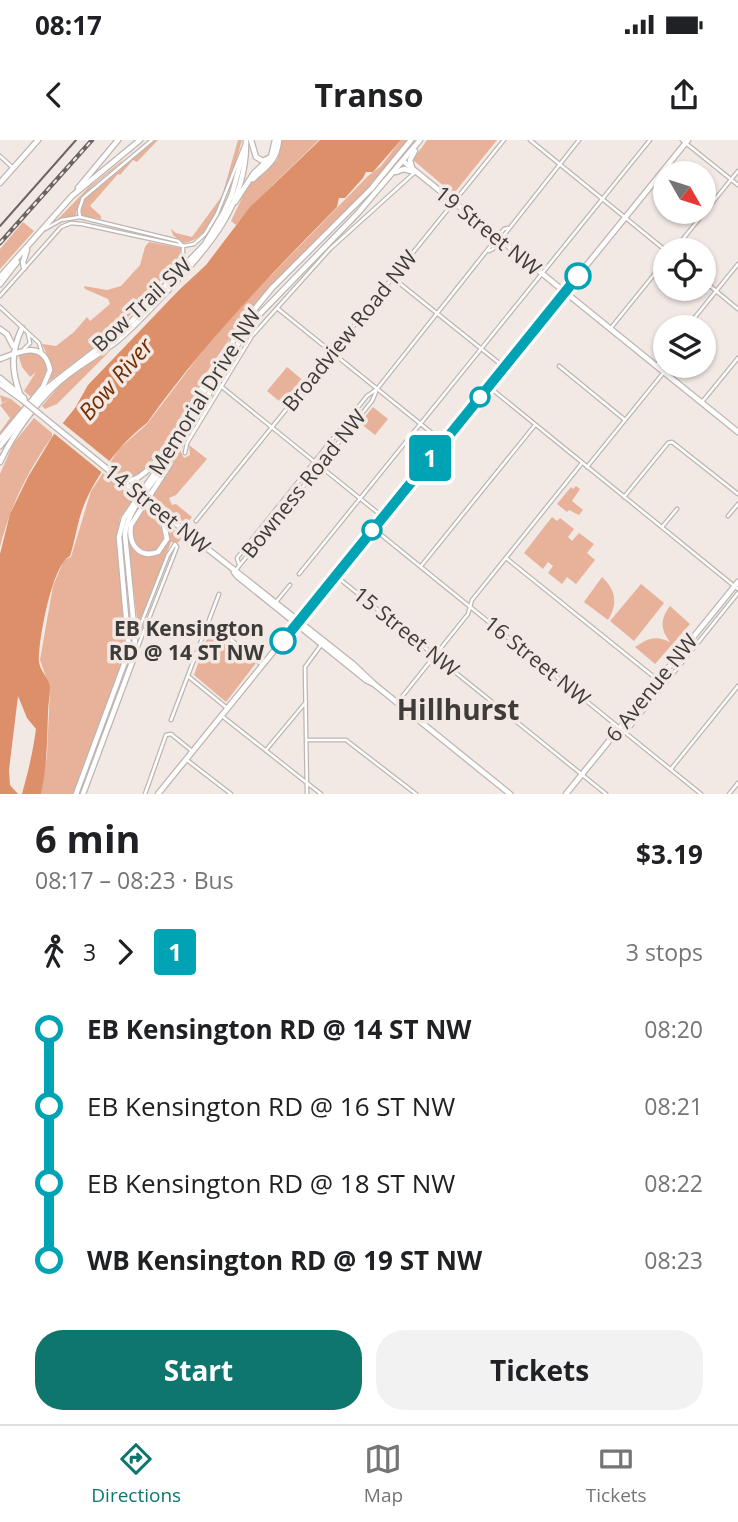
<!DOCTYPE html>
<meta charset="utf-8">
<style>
:root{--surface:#fff;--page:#f2f2f2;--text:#202124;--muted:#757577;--line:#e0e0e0;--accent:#0f766e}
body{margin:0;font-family:"Open Sans",sans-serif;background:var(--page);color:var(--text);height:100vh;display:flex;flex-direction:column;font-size:26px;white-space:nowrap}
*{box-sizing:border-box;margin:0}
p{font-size:23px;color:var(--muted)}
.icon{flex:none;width:38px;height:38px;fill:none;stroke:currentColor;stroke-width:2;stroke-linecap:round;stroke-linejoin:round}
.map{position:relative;height:654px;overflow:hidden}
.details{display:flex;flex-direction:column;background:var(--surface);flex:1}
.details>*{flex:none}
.badge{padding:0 14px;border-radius:5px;font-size:24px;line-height:46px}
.needle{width:46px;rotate:129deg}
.tools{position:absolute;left:653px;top:21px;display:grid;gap:14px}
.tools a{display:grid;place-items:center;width:63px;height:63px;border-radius:50%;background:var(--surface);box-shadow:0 2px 5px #0004;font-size:35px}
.map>.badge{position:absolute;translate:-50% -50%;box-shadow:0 0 0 4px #fff}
.legs{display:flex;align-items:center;gap:10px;height:77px;padding:0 35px;font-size:23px}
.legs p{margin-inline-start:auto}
.head{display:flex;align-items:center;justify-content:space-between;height:119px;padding:0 35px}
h1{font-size:38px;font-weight:700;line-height:52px}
.action{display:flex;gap:14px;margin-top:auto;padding:14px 35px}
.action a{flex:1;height:80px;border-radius:28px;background:var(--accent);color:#fff;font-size:28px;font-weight:700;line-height:80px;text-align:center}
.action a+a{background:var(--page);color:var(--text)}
ul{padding:0 35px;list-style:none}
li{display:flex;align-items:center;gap:24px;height:77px;font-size:26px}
li i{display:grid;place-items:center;width:10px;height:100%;margin:0 9px;background:currentColor}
li i::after{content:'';width:18px;height:18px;margin:-9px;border:5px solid;border-radius:50%;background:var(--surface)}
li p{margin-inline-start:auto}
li:first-child i{background:linear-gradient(#0000 50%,currentColor 0)}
li:last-child i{background:linear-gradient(currentColor 50%,#0000 0)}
.status{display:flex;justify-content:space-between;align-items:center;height:49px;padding:0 35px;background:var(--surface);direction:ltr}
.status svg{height:19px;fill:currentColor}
header{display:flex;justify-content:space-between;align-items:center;height:91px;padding:0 35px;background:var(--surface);font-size:32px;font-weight:700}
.menu{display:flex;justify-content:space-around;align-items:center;height:98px;border-top:2px solid var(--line);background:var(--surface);font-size:19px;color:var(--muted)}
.menu a{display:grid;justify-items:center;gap:4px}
.menu .selected{color:var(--accent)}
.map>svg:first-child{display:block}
.green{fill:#e7b299}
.water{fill:#dd8f69}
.pier{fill:#f2e9e5}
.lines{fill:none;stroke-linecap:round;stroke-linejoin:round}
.street-casing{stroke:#bdb5b1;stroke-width:5}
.secondary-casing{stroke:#bdb5b1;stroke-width:7}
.street{stroke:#fff;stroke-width:2.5}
.secondary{stroke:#fff;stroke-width:4.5}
.tram{stroke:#696562;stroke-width:2}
.rail-casing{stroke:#696562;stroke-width:4.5}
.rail{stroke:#f2e9e5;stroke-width:2;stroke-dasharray:5;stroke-linecap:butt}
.secondary-bridge-casing{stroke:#bdb5b1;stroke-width:7;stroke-linecap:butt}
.secondary-bridge{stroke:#fff;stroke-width:4.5}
.line-1-casing{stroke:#fff;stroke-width:16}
.line-1{stroke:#00a3b4;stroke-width:10}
.stop-1-dot{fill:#fff;stroke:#00a3b4;stroke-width:3.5}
.labels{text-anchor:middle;stroke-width:7;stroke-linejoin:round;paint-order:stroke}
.street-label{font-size:21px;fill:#3e3b39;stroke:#f2e9e5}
.stop-label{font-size:21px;font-weight:bold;fill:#3e3b39;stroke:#f2e9e5;text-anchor:end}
.water-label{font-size:23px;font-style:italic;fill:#742e00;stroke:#f2e9e5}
.district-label{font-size:28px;font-weight:bold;fill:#3e3b39;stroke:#f2e9e5}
</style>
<div class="status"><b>08:17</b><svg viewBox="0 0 49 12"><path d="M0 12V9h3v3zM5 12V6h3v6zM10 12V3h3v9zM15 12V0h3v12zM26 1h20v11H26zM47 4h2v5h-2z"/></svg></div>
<header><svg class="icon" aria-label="back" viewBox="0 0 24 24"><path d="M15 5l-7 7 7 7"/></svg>Transo<svg class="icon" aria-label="share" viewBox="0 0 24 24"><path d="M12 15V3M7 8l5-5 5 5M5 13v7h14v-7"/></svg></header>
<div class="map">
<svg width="738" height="654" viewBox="0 0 738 654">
<rect width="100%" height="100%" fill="#f2e9e5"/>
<!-- green -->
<g class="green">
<polygon points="155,0 158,0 137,22 133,20 120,35 118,34 90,66 101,76 101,79 81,76 82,65 85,59"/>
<path d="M238,0H242C234,28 217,101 183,103L173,95L171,89L176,93L192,97L222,56Z"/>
<path d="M282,0H319C291,28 261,54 236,85L231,81L248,45L277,20Z"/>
<polygon points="401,0 408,0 363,54 256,162 212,224 163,306 141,333 130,337 120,347 133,359 120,378 117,395 128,496 127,512 73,654 41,654 47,615 50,548 40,520 53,446 64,420 71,417 91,351 119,309 147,284 201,213 239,168 368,36 381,26"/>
<polygon points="427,0 497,0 455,52 451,52 413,20"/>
<path d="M124,19C109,36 77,50 76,76L57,80L89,47Z"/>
<polygon points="23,82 34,91 0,129 0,109"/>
<polygon points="149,102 181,108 180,116 118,189 50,241 52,225 42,204 56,206 74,192 87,177 90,181 110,164 108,159 85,149 84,146 107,150 121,146 140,125 145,107"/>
<polygon points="110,211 57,264 45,269 42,266 66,238"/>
<path d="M35,212C57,223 44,245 31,257L24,251L36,232L30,237L22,227L18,214Z"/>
<polygon points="287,227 305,242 285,266 267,251"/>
<polygon points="0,255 11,259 22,268 0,297 0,292 10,278 0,265 9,259 2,263"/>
<polygon points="373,267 388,279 375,295 360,283"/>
<path d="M34,278L52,293V297C28,330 10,367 0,407V334L13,304Z"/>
<polygon points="189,305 207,319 176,355 169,358 172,365 176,364 192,377 186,384 153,356 180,310 184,318 190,315"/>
<polygon points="576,346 580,349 572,361 583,370 579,375 569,370 567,372 557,364 571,347 573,349"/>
<path d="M147,369C158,381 169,393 159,409L149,412L137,406C130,393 134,382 142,371Z"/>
<polygon points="552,377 557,381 560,378 574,389 568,397 572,401 579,393 594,404 587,413 595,420 576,444 567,437 562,444 548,433 553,426 548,422 543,429 524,413"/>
<path d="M167,384L182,396L179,402H171L138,486L127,397L131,406L142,415H158C169,407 170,397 167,384Z"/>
<path d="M602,437C616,450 618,464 608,480L584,462Z"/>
<polygon points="641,444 664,463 634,501 610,481"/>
<path d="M670,466L690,484L655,524L635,507C648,498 656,495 670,502C660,489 660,479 670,466Z"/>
<polygon points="212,490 256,523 226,562 194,535 209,493"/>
</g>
<!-- water -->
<path class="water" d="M320,0H401L373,32H366L363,38L345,58H339L337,67C269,136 203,204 147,283C123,301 100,330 87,358C78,376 76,398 70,416C52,424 38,502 39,522C40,531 49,538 50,547C50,555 48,565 48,573C47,601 47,628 41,654H22C28,632 33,612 36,589L27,578L18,556L9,630L10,645L18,654H0V414L10,374L28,337L54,294L75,268L88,245L179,150L206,125L250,67Z"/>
<!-- pier -->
<polygon class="pier" points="60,281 113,324 105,335 51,291"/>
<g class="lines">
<defs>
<g id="street">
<polyline points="530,0 665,110"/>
<polyline points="682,0 738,45"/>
<polyline points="0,16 13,28"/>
<polyline points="80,77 79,70 83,58 152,0"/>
<polyline points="45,89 61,80 80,77 178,101 183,106 183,114 149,158 148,162"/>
<polyline points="674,110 738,31"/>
<polyline points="489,111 493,109 579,0"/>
<polyline points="393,138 504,227"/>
<polyline points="704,141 738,169"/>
<polyline points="0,156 61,87 71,83 82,84 183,106 194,104 205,94 217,74 245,4"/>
<polyline points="0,167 39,203 42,213"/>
<polyline points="277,168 443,302"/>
<polyline points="687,187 738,124"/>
<polyline points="610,189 665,121"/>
<polyline points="24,209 30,203 28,194"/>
<polyline points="559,226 625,280"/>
<polyline points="656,226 665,215"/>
<polyline points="217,243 383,377"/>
<polyline points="488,246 738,449"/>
<polyline points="702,262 738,218"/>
<polyline points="185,313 187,303 252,196 330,109 413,34"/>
<polyline points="587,327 664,232"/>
<polyline points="624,357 668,303 672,302 738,354"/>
<polyline points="728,376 738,364"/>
<polyline points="196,381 504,0"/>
<polyline points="662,387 677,369"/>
<polyline points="374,389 701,654"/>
<polyline points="506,418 664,545"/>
<polyline points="239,424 237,418 367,256 377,249 504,89 508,88"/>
<polyline points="421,426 535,285"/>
<polyline points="235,431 372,261 376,252"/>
<polyline points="299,434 650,0"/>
<polyline points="336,436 606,654"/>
<polyline points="276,462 290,445"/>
<polyline points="209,482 261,524"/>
<polyline points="137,494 168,415 175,404"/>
<polyline points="135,514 177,407 175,404"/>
<polyline points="189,537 227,568"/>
<polyline points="397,563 468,474 472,460 582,323"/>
<polyline points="222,576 321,654"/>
<polyline points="171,580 219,454"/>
<polyline points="626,592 738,453"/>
<polyline points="308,600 346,600 416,654"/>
<polyline points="266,610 306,562"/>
<polyline points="187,620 231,654"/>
<polyline points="671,629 738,546"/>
<polyline points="145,654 166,595 171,594 192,611"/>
<polyline points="307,654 305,527 321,505"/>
<polyline points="729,654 738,643"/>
</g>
<g id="secondary">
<polyline points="251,0 256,17 263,21 271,17 275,0"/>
<polyline points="403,21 738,292"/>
<polyline points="412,28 410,20 415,11"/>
<polyline points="396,32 404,29 415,32"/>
<path d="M253,39C267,26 277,21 279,0"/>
<polyline points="0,43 38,0"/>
<polyline points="78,48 118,0"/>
<polyline points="235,62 254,33 271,17"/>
<polyline points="24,128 23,122 27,110"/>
<polyline points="0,137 72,56 140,0"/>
<polyline points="0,144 17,122"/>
<polyline points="0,189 7,194 13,206"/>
<path d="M0,219C20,211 44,200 50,230L43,247L0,299"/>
<polyline points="0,238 24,258 25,262"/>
<polyline points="0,244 25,262"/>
<path d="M20,254C11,230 11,212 22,188"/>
<polyline points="37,272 132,349"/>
<polyline points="0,306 48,247 128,185 205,104 224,72 232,54 244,10"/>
<path d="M0,322C14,292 42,254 69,234C84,222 102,213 117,201C136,185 153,166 170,148C210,106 247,63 246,1"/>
<path d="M123,342C129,341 134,340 139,337C164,320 185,274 201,249"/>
<polyline points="151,364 353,524 373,543"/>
<path d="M151,365L164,385L167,399L158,412C139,419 128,404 131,385L170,324"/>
<polyline points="234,432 237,436 366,540 374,544 510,654"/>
<polyline points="76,654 129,511 119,397 124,378 173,306 244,182 272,148 371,49 411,0"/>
<path d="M83,654L134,517L135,497L125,395C126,368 161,334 176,311C203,268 224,221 254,180L358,73L420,0"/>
<polyline points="158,654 688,0"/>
<polyline points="566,654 738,442"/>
</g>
</defs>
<!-- street casing -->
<use href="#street" class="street-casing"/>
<!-- secondary casing -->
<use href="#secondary" class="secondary-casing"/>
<!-- street -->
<use href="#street" class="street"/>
<!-- secondary -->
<use href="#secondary" class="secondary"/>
<!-- tram -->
<polyline class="tram" points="0,86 76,0"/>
<defs>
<polyline id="rail" points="0,103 92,0"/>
</defs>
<!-- rail casing -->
<use href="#rail" class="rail-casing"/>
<!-- rail -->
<use href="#rail" class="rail"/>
<defs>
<g id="secondary-bridge">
<polyline points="25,262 37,272"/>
<polyline points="132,349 151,364"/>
</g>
</defs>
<!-- secondary-bridge casing -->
<use href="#secondary-bridge" class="secondary-bridge-casing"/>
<!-- secondary-bridge -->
<use href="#secondary-bridge" class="secondary-bridge"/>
</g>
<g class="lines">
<defs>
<polyline id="line-1" points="283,501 578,136"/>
</defs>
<!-- line-1 casing -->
<use href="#line-1" class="line-1-casing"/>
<!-- line-1 -->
<use href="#line-1" class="line-1"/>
</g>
<!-- markers -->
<g class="stop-1-dot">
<circle cx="578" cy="136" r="12"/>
<circle cx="480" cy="257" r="9"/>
<circle cx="372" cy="390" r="9"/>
<circle cx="283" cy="501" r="12"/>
</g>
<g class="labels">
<!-- street labels -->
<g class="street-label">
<text transform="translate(488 91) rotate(39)" y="7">19 Street NW</text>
<text transform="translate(142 165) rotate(-43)" y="7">Bow Trail SW</text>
<text transform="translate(350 191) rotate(-51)" y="7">Broadview Road NW</text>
<text transform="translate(205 252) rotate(-58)" y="7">Memorial Drive NW</text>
<text transform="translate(304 344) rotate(-51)" y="7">Bowness Road NW</text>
<text transform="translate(157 369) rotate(39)" y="7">14 Street NW</text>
<text transform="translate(406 492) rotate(39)" y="7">15 Street NW</text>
<text transform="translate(537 521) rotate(39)" y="7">16 Street NW</text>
<text transform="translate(652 548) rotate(-51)" y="7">6 Avenue NW</text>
</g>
<!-- stop labels -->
<g class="stop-label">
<text x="264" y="496">EB Kensington<tspan x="264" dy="24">RD @ 14 ST NW</tspan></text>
</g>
<!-- water labels -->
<g class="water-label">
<text transform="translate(116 239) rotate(-49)" y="8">Bow River</text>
</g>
<!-- district labels -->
<g class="district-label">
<text x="458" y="580">Hillhurst</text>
</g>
</g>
</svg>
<div class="tools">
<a><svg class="needle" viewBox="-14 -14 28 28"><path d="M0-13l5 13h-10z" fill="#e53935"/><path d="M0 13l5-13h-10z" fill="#757577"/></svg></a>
<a><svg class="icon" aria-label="locate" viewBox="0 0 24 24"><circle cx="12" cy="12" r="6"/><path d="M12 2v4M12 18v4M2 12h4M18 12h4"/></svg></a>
<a><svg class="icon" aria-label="layers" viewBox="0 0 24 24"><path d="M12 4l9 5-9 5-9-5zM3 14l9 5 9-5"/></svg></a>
</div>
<b class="badge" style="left:430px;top:318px;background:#00a3b4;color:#fff">1</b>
</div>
<section class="details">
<div class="head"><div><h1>6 min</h1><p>08:17 – 08:23 · Bus</p></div><b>$3.19</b></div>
<div class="legs"><svg class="icon" aria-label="walk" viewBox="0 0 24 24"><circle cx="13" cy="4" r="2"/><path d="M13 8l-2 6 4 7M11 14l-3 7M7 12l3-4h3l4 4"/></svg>3<svg class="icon" aria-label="forward" viewBox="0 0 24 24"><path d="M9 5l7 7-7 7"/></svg><b class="badge" style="background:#00a3b4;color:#fff">1</b><p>3 stops</p></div>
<ul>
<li><i style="color:#00a3b4"></i><b>EB Kensington RD @ 14 ST NW</b><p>08:20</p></li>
<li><i style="color:#00a3b4"></i><span>EB Kensington RD @ 16 ST NW</span><p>08:21</p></li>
<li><i style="color:#00a3b4"></i><span>EB Kensington RD @ 18 ST NW</span><p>08:22</p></li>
<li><i style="color:#00a3b4"></i><b>WB Kensington RD @ 19 ST NW</b><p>08:23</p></li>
</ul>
<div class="action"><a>Start</a><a>Tickets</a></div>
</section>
<nav class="menu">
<a class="selected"><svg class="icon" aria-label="directions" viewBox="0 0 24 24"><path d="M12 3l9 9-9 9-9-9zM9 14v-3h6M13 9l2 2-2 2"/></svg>Directions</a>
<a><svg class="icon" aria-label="map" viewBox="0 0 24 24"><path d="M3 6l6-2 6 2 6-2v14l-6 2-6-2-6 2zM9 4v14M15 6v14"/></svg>Map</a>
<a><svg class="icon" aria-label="tickets" viewBox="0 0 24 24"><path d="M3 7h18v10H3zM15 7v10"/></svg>Tickets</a>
</nav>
